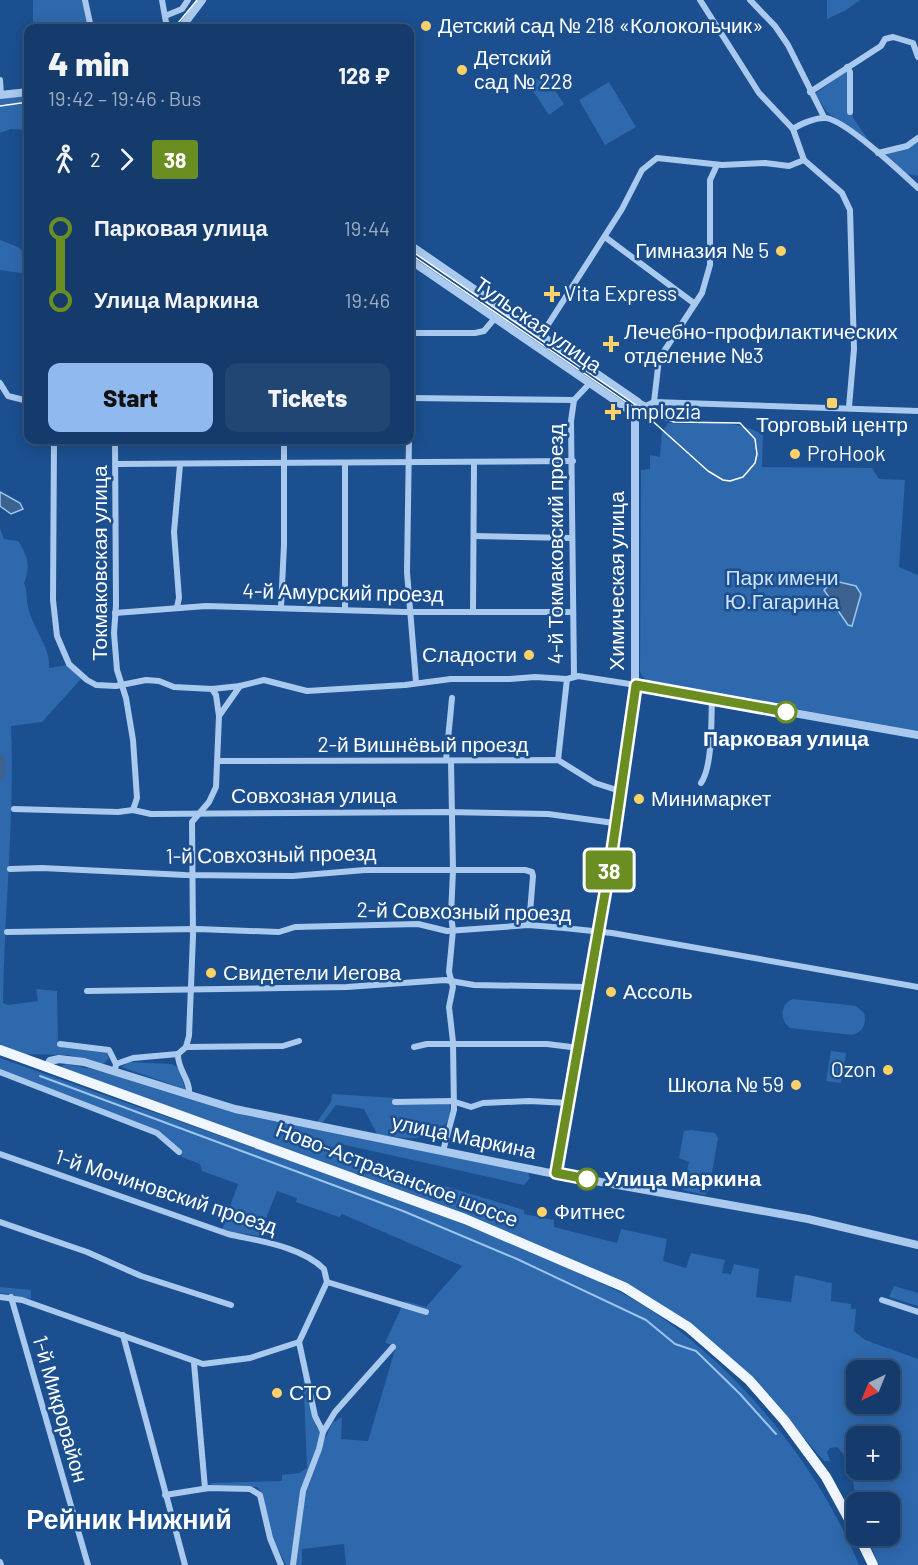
<!DOCTYPE html>
<meta charset="utf-8">
<style>
:root{--surface:#143b6b;--page:#214673;--text:#f1f3f6;--muted:#9dadc1;--line:#33557e;--accent:#90b9f0}
body{margin:0;font-family:Barlow,sans-serif;background:var(--page);color:var(--text);height:100vh;display:flex;flex-direction:column;font-size:22px;white-space:nowrap}
*{box-sizing:border-box;margin:0}
p{font-size:20px;color:var(--muted)}
.icon{flex:none;width:33px;height:33px;fill:none;stroke:currentColor;stroke-width:2;stroke-linecap:round;stroke-linejoin:round}
.map{position:relative;flex:1;overflow:hidden}
.details{position:absolute;left:24px;top:24px;width:390px;height:420px;display:flex;flex-direction:column;background:var(--surface);border-radius:12px;box-shadow:0 3px 15px #0003,0 0 0 2px var(--line)}
.details>*{flex:none}
.badge{padding:0 12px;border-radius:4px;font-size:21px;line-height:39px}
.needle{width:39px;rotate:223deg}
.fabs{position:absolute;left:846px;top:1360px;display:grid;gap:12px}
.fabs a{display:grid;place-items:center;width:54px;height:54px;border-radius:12px;background:var(--surface);box-shadow:0 3px 15px #0003,0 0 0 2px var(--line);font-size:30px}
.map>.badge{position:absolute;translate:-50% -50%;box-shadow:0 0 0 3px #fff}
.legs{display:flex;align-items:center;gap:9px;height:66px;padding:0 24px;font-size:20px}
.legs p{margin-inline-start:auto}
.head{display:flex;align-items:center;justify-content:space-between;height:102px;padding:0 24px}
h1{font-size:33px;font-weight:800;line-height:45px}
.primary-button{display:flex;gap:12px;margin-top:auto;padding:12px 24px}
.primary-button a{flex:1;height:69px;border-radius:12px;background:var(--accent);color:#111;font-size:24px;font-weight:800;line-height:69px;text-align:center}
.primary-button a+a{background:var(--page);color:var(--text)}
ul{padding:0 24px;list-style:none}
li{display:flex;align-items:center;gap:21px;height:72px;font-size:22px}
li i{display:grid;place-items:center;width:9px;height:100%;margin:0 8px;background:currentColor}
li i::after{content:'';width:15px;height:15px;margin:-8px;border:4px solid;border-radius:50%;background:var(--surface)}
li p{margin-inline-start:auto}
li:first-child i{background:linear-gradient(#0000 50%,currentColor 0)}
li:last-child i{background:linear-gradient(currentColor 50%,#0000 0)}
.map>svg:first-child{display:block}
.green{fill:#2e69ad;fill-rule:evenodd}
.water{fill:#3c6290;stroke:#9cc4f0;stroke-width:1.5}
.lines{fill:none;stroke-linecap:round;stroke-linejoin:round}
.stream{stroke:#9cc4f0;stroke-width:2}
.river{stroke:#3c6290;stroke-width:12}
.minor{stroke:#a9c9ee;stroke-width:6}
.tertiary{stroke:#a9c9ee;stroke-width:8}
.primary{stroke:#f0f6ff;stroke-width:10}
.tram{stroke:#fff;stroke-width:1.5}
.line-1-casing{stroke:#fff;stroke-width:14}
.line-1{stroke:#6b8e23;stroke-width:9}
.poi-dot{fill:#ffd166;stroke:#1b4f8f;stroke-width:2}
.stop-1-dot{fill:#fff;stroke:#6b8e23;stroke-width:3}
.labels{text-anchor:middle;stroke-width:5;stroke-linejoin:round;paint-order:stroke}
.poi-label{font-size:21px;fill:#fff;stroke:#1b4f8f;text-anchor:start}
.street-label{font-size:21px;fill:#fff;stroke:#1b4f8f}
.park-label{font-size:21px;fill:#cfe3fa;stroke:#1b4f8f}
.stop-label{font-size:21px;font-weight:bold;fill:#fff;stroke:#1b4f8f}
.district-label{font-size:27px;font-weight:bold;fill:#fff;stroke:#1b4f8f}
</style>
<div class="map">
<svg width="918" height="1565" viewBox="0 0 918 1565">
<rect width="100%" height="100%" fill="#1b4f8f"/>
<!-- green -->
<g class="green">
<polygon points="33,0 82,0 88,28 33,28"/>
<polygon points="827,0 860,0 846,10 827,19"/>
<polygon points="851,67 853,118 872,145 827,112 815,94"/>
<polygon points="544,74 564,104 549,115 529,85"/>
<polygon points="609,82 636,127 605,145 579,100"/>
<polygon points="28,95 28,130 11,129 0,133 0,98"/>
<polygon points="918,141 918,176 907,174 884,156 883,152"/>
<polygon points="0,240 18,247 28,257 28,274 0,270"/>
<path d="M668,423C701,425 734,417 763,435L762,467L872,468L879,479L905,480L899,567L918,575V731L652,683L643,677L640,672L641,470L650,469V455L660,457L662,432Z"/>
<path d="M0,528L4,539L18,541C28,556 31,567 24,583C28,592 26,598 28,607C32,627 51,648 49,668L67,665L81,679L42,722L11,726C15,818 4,910 3,1003L8,1005L38,1001L36,989L57,991L58,1042L106,1052L109,1058L103,1064L68,1055L24,1054L0,1046Z"/>
<path d="M793,999L856,1006L864,1013C867,1023 863,1032 853,1035L790,1028C779,1020 780,1004 793,999Z"/>
<polygon points="831,1051 846,1053 841,1083 826,1081"/>
<path d="M0,1058C122,1102 245,1144 367,1187C429,1209 490,1234 550,1260C589,1277 630,1294 665,1320C747,1379 821,1471 859,1565H346L344,1544L302,1549V1565H286L272,1537L263,1494L257,1487L213,1486L210,1483L282,1481V1475L299,1473L307,1468L303,1367L316,1427L325,1439L332,1423L342,1417L341,1439L368,1441L396,1346L385,1343L402,1306L405,1301L426,1307L462,1266L342,1214L339,1217L296,1202L297,1198L277,1191L259,1236L222,1230L238,1184L202,1171L200,1164L182,1157L171,1141L158,1131L0,1069Z"/>
<polygon points="130,1062 172,1064 179,1068 185,1089 121,1067"/>
<path d="M66,1064L115,1074L234,1113L528,1172L530,1178L524,1185L341,1144L338,1154L524,1210V1214L554,1220V1227L617,1243L621,1229L667,1239L663,1261L686,1268L691,1253L725,1260L722,1273L731,1274L734,1264L759,1269L756,1297L791,1302L795,1275L832,1283L831,1301L851,1304V1309H856L854,1331L865,1340L918,1359V1565H879L867,1536H890V1503H857L849,1460L837,1447L830,1448L827,1452L830,1461H824L752,1378L625,1285L64,1069L61,1066ZM856,1371H890V1404H856ZM856,1437H890V1470H856Z"/>
<path d="M332,1094L395,1098V1104L448,1103L452,1110C442,1146 407,1139 377,1134L364,1109L336,1105L322,1123L317,1122L331,1102Z"/>
<polygon points="691,1130 715,1133 718,1138 709,1190 705,1195 683,1190 689,1162 679,1158 684,1131"/>
<polygon points="894,1286 918,1293 918,1306 889,1297"/>
<polygon points="0,1287 31,1290 31,1299 0,1293"/>
</g>
<!-- water -->
<g class="water">
<polygon points="0,492 20,503 23,509 11,514 0,506"/>
<polygon points="839,582 856,586 861,594 852,626 848,625 824,590 830,584 835,586"/>
</g>
<g class="lines">
<!-- stream -->
<polyline class="stream" points="40,1076 403,1211 517,1259 646,1320 675,1344 696,1351 740,1394 776,1434"/>
<!-- river -->
<polyline class="river" points="0,761 0,774"/>
<!-- minor -->
<g class="minor">
<polyline points="85,0 91,28"/>
<polyline points="162,0 167,28"/>
<polyline points="700,0 759,93 793,129 804,160 842,193 850,210 854,349 849,407"/>
<polyline points="750,0 775,26 788,45 824,117"/>
<polyline points="165,16 182,9 188,0"/>
<polyline points="847,67 850,72 850,112"/>
<polyline points="0,80 1,95"/>
<polyline points="810,92 881,46 885,39 893,37 913,43 918,57"/>
<path d="M793,129C800,124 815,118 824,118C842,117 903,174 918,188"/>
<polyline points="878,153 907,146 918,138"/>
<polyline points="605,237 695,304"/>
<polyline points="410,332 410,437"/>
<polyline points="410,333 475,333 484,331 495,318"/>
<polyline points="542,334 622,209 642,170 657,158 722,165 765,163 789,166 804,160"/>
<polyline points="0,383 8,396 28,401"/>
<polyline points="410,398 574,400"/>
<polyline points="638,402 646,406 654,402 918,411"/>
<polyline points="654,402 659,359 702,293 710,265 710,180 717,165"/>
<polyline points="54,440 53,600 57,636 69,664 87,680 96,685 116,686 146,680 159,681 174,687 212,689 240,686 264,680 307,691 405,685 451,679 510,679 535,677 567,679 578,676 636,685"/>
<polyline points="115,440 116,605 114,633 117,670 126,698 133,740 137,798 133,810"/>
<polyline points="409,440 407,572 416,682"/>
<polyline points="117,464 573,461"/>
<polyline points="474,536 571,538"/>
<polyline points="177,607 179,598 174,532 180,465"/>
<polyline points="281,607 284,545 284,440"/>
<polyline points="345,610 345,463"/>
<polyline points="473,611 474,462"/>
<polyline points="115,613 206,606 404,612 571,612"/>
<polyline points="574,676 571,421 574,400 590,383"/>
<polyline points="212,689 216,695 219,716"/>
<polyline points="446,760 452,698"/>
<polyline points="558,760 567,679"/>
<polyline points="218,761 558,760 595,783 620,791"/>
<path d="M701,783C713,766 711,718 712,698"/>
<polyline points="14,809 118,812 133,810 151,814 446,812 548,814 614,823"/>
<polyline points="10,869 42,868 185,875 293,876 365,870 525,870 532,872 533,876 529,925"/>
<polyline points="7,932 197,929 279,932 295,927 418,924 447,931 529,925 564,928 612,933 918,987"/>
<polyline points="87,991 347,987 445,980 474,985 588,987"/>
<polyline points="60,1044 109,1050 116,1064"/>
<polyline points="186,1047 283,1046 299,1041"/>
<polyline points="414,1047 427,1044 547,1044 579,1048"/>
<polyline points="115,1070 116,1064 133,1058 178,1054"/>
<polyline points="0,1072 157,1133 179,1152"/>
<path d="M189,1095C191,1080 177,1069 178,1054L186,1047L189,1036L193,936L192,822L209,802L216,787L219,716L240,686"/>
<polyline points="395,1102 452,1101 471,1107 483,1103 529,1101 569,1103"/>
<polyline points="443,1151 454,1110 453,1042 449,1007 453,987 449,972 453,930 451,916 453,870 451,761"/>
<path d="M0,1154L228,1234C258,1241 301,1246 324,1269L327,1282L299,1342L250,1358L203,1364L22,1300L0,1297"/>
<polyline points="0,1222 87,1252 141,1276 231,1305"/>
<polyline points="327,1282 426,1312"/>
<polyline points="11,1297 88,1565"/>
<polyline points="882,1300 918,1312"/>
<polyline points="123,1335 185,1565"/>
<polyline points="299,1342 315,1416 323,1432"/>
<polyline points="194,1363 205,1488"/>
<polyline points="165,1495 209,1488 250,1489 260,1495 270,1538 281,1565"/>
<polyline points="0,1562 1,1565"/>
<polyline points="293,1565 303,1491 319,1449 323,1432 335,1412 393,1347"/>
</g>
<!-- tertiary -->
<g class="tertiary">
<polyline points="181,28 202,0"/>
<polyline points="0,95 28,92"/>
<polyline points="410,245 638,402 635,414 635,701 556,1173"/>
<polyline points="410,260 635,414"/>
<polyline points="636,685 918,735"/>
<polyline points="47,1067 50,1061 59,1059 84,1062 235,1109 545,1172 808,1219 918,1245"/>
</g>
<!-- primary -->
<g class="primary">
<polyline points="0,1050 465,1219 624,1287 688,1327 749,1380 784,1420 826,1477 856,1532"/>
<polyline points="859,1536 873,1565"/>
</g>
<!-- tram -->
<g class="tram">
<polyline points="174,28 197,0"/>
<polyline points="0,106 28,102"/>
<polyline points="410,250 649,414 674,422 740,423 755,439 757,454 755,463 743,477 730,481 723,480 708,471 648,417 410,254"/>
</g>
</g>
<g class="lines">
<defs>
<polyline id="line-1" points="587,1179 556,1173 610,865 636,685 786,712"/>
</defs>
<!-- line-1 casing -->
<use href="#line-1" class="line-1-casing"/>
<!-- line-1 -->
<use href="#line-1" class="line-1"/>
</g>
<!-- markers -->
<g class="poi-dot">
<circle cx="426" cy="26" r="6"/>
<circle cx="462" cy="70" r="6"/>
<circle cx="781" cy="251" r="6"/>
<path d="M549 285h6v6h6v6h-6v6h-6v-6h-6v-6h6z"/>
<path d="M608 335h6v6h6v6h-6v6h-6v-6h-6v-6h6z"/>
<rect x="826" y="397" width="12" height="12" rx="3"/>
<path d="M610 403h6v6h6v6h-6v6h-6v-6h-6v-6h6z"/>
<circle cx="795" cy="454" r="6"/>
<circle cx="529" cy="655" r="6"/>
<circle cx="639" cy="799" r="6"/>
<circle cx="211" cy="973" r="6"/>
<circle cx="611" cy="992" r="6"/>
<circle cx="888" cy="1070" r="6"/>
<circle cx="796" cy="1085" r="6"/>
<circle cx="542" cy="1212" r="6"/>
<circle cx="277" cy="1393" r="6"/>
</g>
<g class="stop-1-dot">
<circle cx="786" cy="712" r="10"/>
<circle cx="587" cy="1179" r="10"/>
</g>
<g class="labels">
<!-- poi labels -->
<g class="poi-label">
<text x="438" y="33">Детский сад № 218 «Колокольчик»</text>
<text x="474" y="65">Детский<tspan x="474" dy="24">сад № 228</tspan></text>
<text x="769" y="258" text-anchor="end">Гимназия № 5</text>
<text x="564" y="301">Vita Express</text>
<text x="624" y="339">Лечебно-профилактических<tspan x="624" dy="24">отделение №3</tspan></text>
<text x="625" y="419">Implozia</text>
<text x="832" y="432" text-anchor="middle">Торговый центр</text>
<text x="807" y="461">ProHook</text>
<text x="517" y="662" text-anchor="end">Сладости</text>
<text x="651" y="806">Минимаркет</text>
<text x="223" y="980">Свидетели Иегова</text>
<text x="623" y="999">Ассоль</text>
<text x="876" y="1077" text-anchor="end">Ozon</text>
<text x="784" y="1092" text-anchor="end">Школа № 59</text>
<text x="554" y="1219">Фитнес</text>
<text x="289" y="1400">СТО</text>
</g>
<!-- street labels -->
<g class="street-label">
<text transform="translate(538 325) rotate(35)" y="7">Тульская улица</text>
<text transform="translate(556 544) rotate(-90)" y="7">4-й Токмаковский проезд</text>
<text transform="translate(100 563) rotate(-90)" y="7">Токмаковская улица</text>
<text transform="translate(617 581) rotate(-90)" y="7">Химическая улица</text>
<text transform="translate(343 593) rotate(1)" y="7">4-й Амурский проезд</text>
<text x="423" y="752">2-й Вишнёвый проезд</text>
<text x="314" y="803">Совхозная улица</text>
<text transform="translate(271 855) rotate(-1)" y="7">1-й Совхозный проезд</text>
<text transform="translate(464 912) rotate(1)" y="7">2-й Совхозный проезд</text>
<text transform="translate(464 1137) rotate(12)" y="7">улица Маркина</text>
<text transform="translate(397 1175) rotate(21)" y="7">Ново-Астраханское шоссе</text>
<text transform="translate(166 1192) rotate(18)" y="7">1-й Мочиновский проезд</text>
<text transform="translate(60 1409) rotate(74)" y="7">1-й Микрорайон</text>
</g>
<!-- park labels -->
<g class="park-label">
<text x="782" y="585">Парк имени<tspan x="782" dy="24">Ю.Гагарина</tspan></text>
</g>
<!-- stop labels -->
<g class="stop-label">
<text x="786" y="746">Парковая улица</text>
<text x="604" y="1186" text-anchor="start">Улица Маркина</text>
</g>
<!-- district labels -->
<g class="district-label">
<text x="129" y="1529">Рейник Нижний</text>
</g>
</g>
</svg>
<div class="fabs">
<a><svg class="needle" viewBox="-14 -14 28 28"><path d="M0-13l5 13h-10z" fill="#e53935"/><path d="M0 13l5-13h-10z" fill="#9dadc1"/></svg></a>
<a>+</a>
<a>−</a>
</div>
<b class="badge" style="left:609px;top:870px;background:#6b8e23;color:#fff">38</b>
<section class="details">
<div class="head"><div><h1>4 min</h1><p>19:42 – 19:46 · Bus</p></div><b>128 ₽</b></div>
<div class="legs"><svg class="icon" aria-label="walk" viewBox="0 0 24 24"><circle cx="13" cy="4" r="2"/><path d="M13 8l-2 6 4 7M11 14l-3 7M7 12l3-4h3l4 4"/></svg>2<svg class="icon" aria-label="forward" viewBox="0 0 24 24"><path d="M9 5l7 7-7 7"/></svg><b class="badge" style="background:#6b8e23;color:#fff">38</b></div>
<ul>
<li><i style="color:#6b8e23"></i><b>Парковая улица</b><p>19:44</p></li>
<li><i style="color:#6b8e23"></i><b>Улица Маркина</b><p>19:46</p></li>
</ul>
<div class="primary-button"><a>Start</a><a>Tickets</a></div>
</section>
</div>
